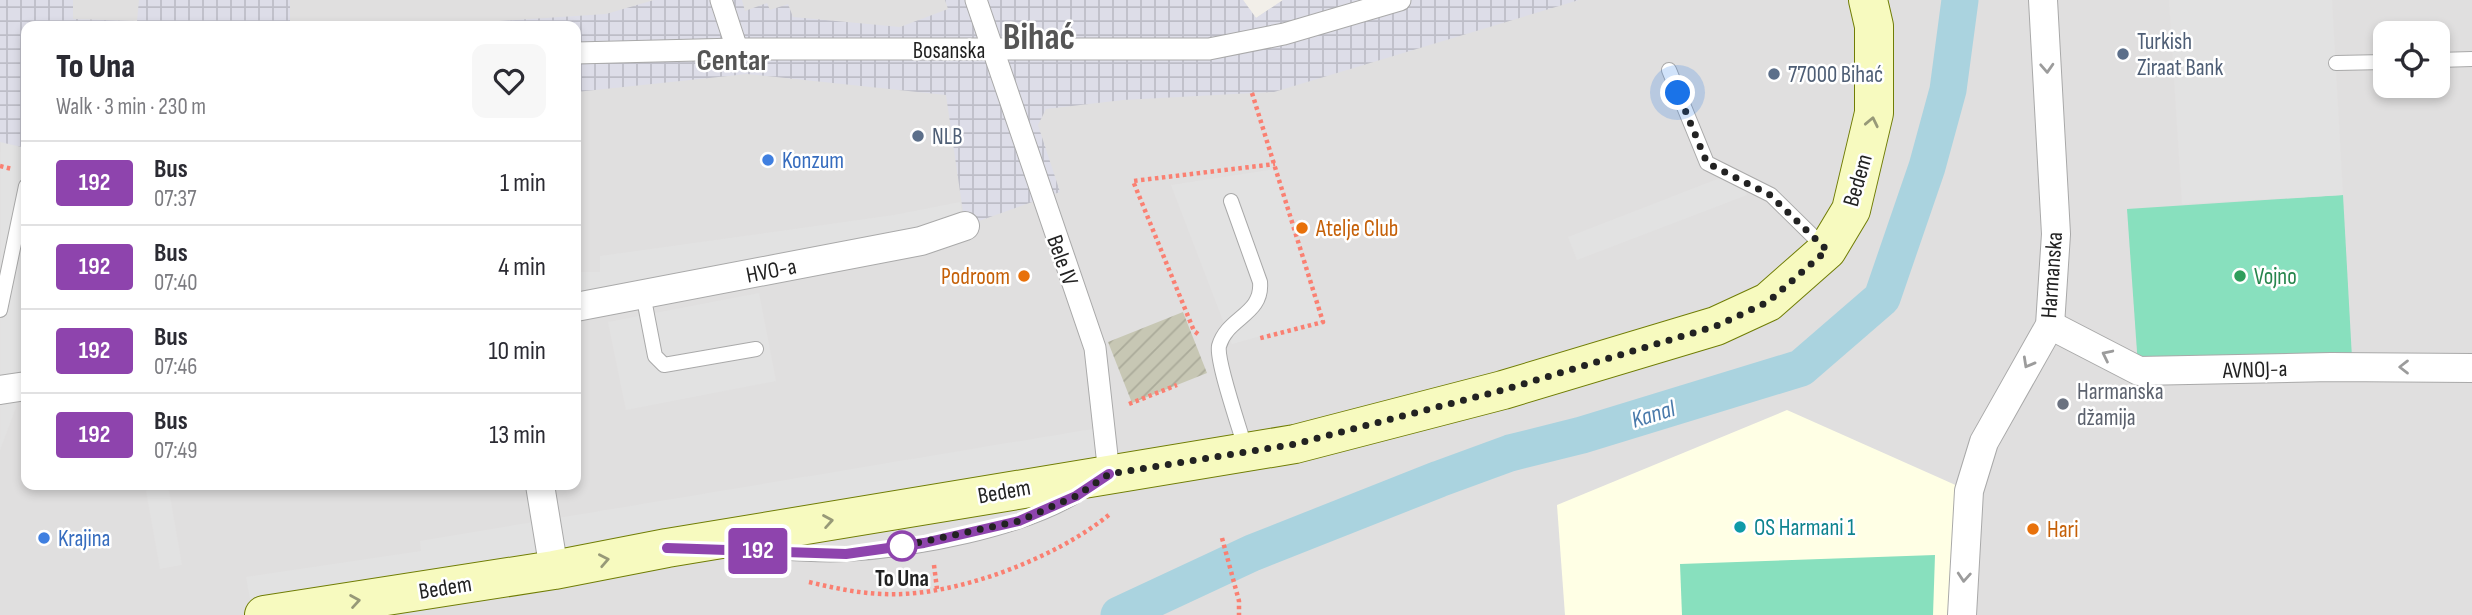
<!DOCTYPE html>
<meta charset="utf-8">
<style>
:root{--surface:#fff;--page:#f7f7f7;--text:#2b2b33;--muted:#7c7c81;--line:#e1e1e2}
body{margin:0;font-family:"Sofia Sans Condensed",sans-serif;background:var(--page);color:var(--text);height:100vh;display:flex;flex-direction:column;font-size:26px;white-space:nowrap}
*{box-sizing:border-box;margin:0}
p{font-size:23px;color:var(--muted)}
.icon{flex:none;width:38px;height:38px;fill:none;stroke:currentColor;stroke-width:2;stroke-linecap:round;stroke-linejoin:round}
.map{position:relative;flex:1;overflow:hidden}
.panel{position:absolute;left:21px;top:21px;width:560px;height:469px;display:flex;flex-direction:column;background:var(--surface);border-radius:14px;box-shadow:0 4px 10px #0003}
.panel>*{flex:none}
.badge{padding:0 14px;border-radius:5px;font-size:24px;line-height:46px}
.controls{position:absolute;left:2373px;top:21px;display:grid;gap:14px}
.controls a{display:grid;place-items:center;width:77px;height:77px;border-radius:14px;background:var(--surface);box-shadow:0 4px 10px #0003;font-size:35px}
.you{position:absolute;width:35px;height:35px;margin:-18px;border:5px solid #fff;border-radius:50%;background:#1a73e8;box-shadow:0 0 0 10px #1a73e833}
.map>.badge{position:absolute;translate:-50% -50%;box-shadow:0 0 0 4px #fff}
.round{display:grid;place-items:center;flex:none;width:74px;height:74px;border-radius:14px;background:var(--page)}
.overview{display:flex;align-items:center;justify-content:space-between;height:119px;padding:0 35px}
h1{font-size:33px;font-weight:800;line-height:52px}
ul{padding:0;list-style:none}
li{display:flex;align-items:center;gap:21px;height:84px;padding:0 35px;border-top:2px solid var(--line)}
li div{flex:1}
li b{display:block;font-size:26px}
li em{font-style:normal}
li .badge{min-width:77px;font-weight:700;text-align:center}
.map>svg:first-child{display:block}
.residential{fill:#e0dfdf;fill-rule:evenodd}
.education{fill:#ffffe5}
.construction{fill:url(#construction-furrows)}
.pitch{fill:#88e0be}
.parking{fill:#e2e2e2}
.plaza{fill:url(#plaza-grid)}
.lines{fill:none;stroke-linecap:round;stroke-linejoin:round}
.canal{stroke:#aad3df;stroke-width:37}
.service-casing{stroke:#a9a9a9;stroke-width:16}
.pedestrian-casing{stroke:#a9a9a9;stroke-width:23}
.minor-casing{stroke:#a9a9a9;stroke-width:30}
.secondary-casing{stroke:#707d05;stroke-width:40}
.path{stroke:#fa8072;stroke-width:4.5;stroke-dasharray:3.5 3.5;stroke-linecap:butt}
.service{stroke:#fff;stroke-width:14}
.pedestrian{stroke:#fff;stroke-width:21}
.minor{stroke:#fff;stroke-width:28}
.secondary{stroke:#f7fabf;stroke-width:38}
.oneway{stroke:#9c9c9c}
.oneway2{stroke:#979978}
.line-casing{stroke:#fff;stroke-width:16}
.line{stroke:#8e44ad;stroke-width:10}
.walk{stroke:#222;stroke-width:7;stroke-dasharray:0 12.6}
.service-dot{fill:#5c6f8a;stroke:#fff;stroke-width:2.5}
.shop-dot{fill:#3f7fe0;stroke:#fff;stroke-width:2.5}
.food-dot{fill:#e8710a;stroke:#fff;stroke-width:2.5}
.leisure-dot{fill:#2e9e5b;stroke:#fff;stroke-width:2.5}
.worship-dot{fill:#6b7280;stroke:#fff;stroke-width:2.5}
.culture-dot{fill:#0f9aa8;stroke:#fff;stroke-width:2.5}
.stop-dot{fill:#fff;stroke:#8e44ad;stroke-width:3.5}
.labels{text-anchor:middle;stroke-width:5;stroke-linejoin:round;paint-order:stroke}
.service-label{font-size:23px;fill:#4e5e75;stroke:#fff;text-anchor:start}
.street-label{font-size:23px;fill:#222;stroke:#fff}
.shop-label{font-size:23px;fill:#366cbe;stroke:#fff;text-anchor:start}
.food-label{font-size:23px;fill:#c56008;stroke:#fff;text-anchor:start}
.leisure-label{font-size:23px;fill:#27864d;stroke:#fff;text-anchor:start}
.worship-label{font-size:23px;fill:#5b616d;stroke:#fff;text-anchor:start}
.culture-label{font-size:23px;fill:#0d838f;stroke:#fff;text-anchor:start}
.stop-label{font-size:23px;font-weight:bold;fill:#222;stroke:#fff}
.water-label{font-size:24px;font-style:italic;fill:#4a7aab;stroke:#fff}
.district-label{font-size:30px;font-weight:bold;fill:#555;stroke:#fff}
.town-label{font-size:37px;font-weight:bold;fill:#555;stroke:#fff}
</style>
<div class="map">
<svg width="2472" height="615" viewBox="0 0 2472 615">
<defs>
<pattern id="construction-furrows" width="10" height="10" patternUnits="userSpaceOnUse" patternTransform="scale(1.75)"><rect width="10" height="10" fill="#c7c7b4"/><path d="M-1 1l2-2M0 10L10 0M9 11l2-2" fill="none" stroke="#abab9a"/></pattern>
<pattern id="plaza-grid" width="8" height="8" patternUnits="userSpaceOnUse" patternTransform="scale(1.75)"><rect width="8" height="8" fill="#dddde8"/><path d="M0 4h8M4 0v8" fill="none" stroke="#bdbdc7"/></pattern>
</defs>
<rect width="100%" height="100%" fill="#f2efe9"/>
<!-- residential -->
<path class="residential" d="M0,0H1243L1256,18L1283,0H2472V615H0ZM26,26H576V485H26ZM2385,33H2438V86H2385Z"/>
<!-- education -->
<polygon class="education" points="1787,410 1969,491 1962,615 1565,615 1557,505"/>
<!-- construction -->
<polygon class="construction" points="1183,312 1207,373 1132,403 1108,342"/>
<!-- pitch -->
<g class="pitch">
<polygon points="2343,195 2352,358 2138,366 2127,209"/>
<polygon points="1935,555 1933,615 1682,615 1680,564"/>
</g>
<!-- parking -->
<g class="parking">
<polygon points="2169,0 2332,0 2343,195 2182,204"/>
<polygon points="1,142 26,148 26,371 24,386 0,450"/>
<polygon points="1275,169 1320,320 1232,344 1171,185"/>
<polygon points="1738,171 1747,195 1577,260 1568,237"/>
<polygon points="960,202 965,226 576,307 576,272 600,272 600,256 894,215"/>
<polygon points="759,293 776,381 626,410 608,322"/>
<polygon points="1104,427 1109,474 253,615 246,577 421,551 420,541"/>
<polygon points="145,485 168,485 182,565 160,569"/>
</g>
<!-- plaza -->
<g class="plaza">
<polygon points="0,0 73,0 73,19 137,21 139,0 290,0 290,26 26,26 26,148 0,142"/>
<polygon points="654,0 742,0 745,11 767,3 770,10 788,4 793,17 900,27 948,9 945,0 1243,0 1256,18 1283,0 1579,0 1274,92 1123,100 1046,109 1038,125 1060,192 965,226 946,95 747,74 576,92 576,26 425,26 606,14"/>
</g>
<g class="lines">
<!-- canal -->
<polyline class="canal" points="1119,615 1252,553 1439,479 1510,453 1582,435 1801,368 1882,298 1927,167 1948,90 1960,0"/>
<defs>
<g id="service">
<polyline points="2438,60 2472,59"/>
<polyline points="2336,63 2385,62"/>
<polyline points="1669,70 1707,163 1771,195 1826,249"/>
<path d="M1231,201L1260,282C1263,315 1227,317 1219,346C1216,361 1241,432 1246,451"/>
<polyline points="643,294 655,356 664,365 756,349"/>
<polyline points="0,310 26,186"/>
<path d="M749,550C781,552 813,556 846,554C914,550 1022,530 1079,494"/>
</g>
<g id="pedestrian">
<polyline points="721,0 737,49"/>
<polyline points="976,0 1095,348 1109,474"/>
<polyline points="576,53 737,49 1209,49 1284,34 1400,0"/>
</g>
<g id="minor">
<polyline points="576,307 921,241 965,226"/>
<polyline points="2050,325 2139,371 2331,367 2472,368"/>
<polyline points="0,390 26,386"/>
<polyline points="540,485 554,570"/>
<polyline points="1962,615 1969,491 1984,442 2050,325 2056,234 2043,0"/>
</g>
<polyline id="secondary" points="264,615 554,570 667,548 1295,444 1503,390 1716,326 1768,302 1827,250 1851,210 1874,113 1874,26 1868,0"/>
</defs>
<!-- service casing -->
<use href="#service" class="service-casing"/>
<!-- pedestrian casing -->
<use href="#pedestrian" class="pedestrian-casing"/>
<!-- minor casing -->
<use href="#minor" class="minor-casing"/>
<!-- secondary casing -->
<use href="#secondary" class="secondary-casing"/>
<!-- path -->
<g class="path">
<polyline points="1252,93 1323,322 1257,339"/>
<polyline points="0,166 12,169"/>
<polyline points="1198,334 1194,331 1133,181 1275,164"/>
<polyline points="1129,404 1177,385"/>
<polyline points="1222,538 1239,601 1239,615"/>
<polyline points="934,565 937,589"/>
<path d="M809,582C834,588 857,593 883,594C953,598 1057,558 1110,514"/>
</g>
<!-- service -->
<use href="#service" class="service"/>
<!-- pedestrian -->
<use href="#pedestrian" class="pedestrian"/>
<!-- minor -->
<use href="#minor" class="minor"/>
<!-- secondary -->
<use href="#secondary" class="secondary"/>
</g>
<!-- one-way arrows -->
<defs><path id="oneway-chevron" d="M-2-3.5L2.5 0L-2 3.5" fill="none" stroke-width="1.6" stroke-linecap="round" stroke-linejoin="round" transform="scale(1.75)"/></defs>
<g class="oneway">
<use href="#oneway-chevron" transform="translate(2047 68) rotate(87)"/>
<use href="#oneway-chevron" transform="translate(2107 355) rotate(-154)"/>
<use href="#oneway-chevron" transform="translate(2028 363) rotate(119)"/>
<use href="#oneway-chevron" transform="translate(2404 367) rotate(-180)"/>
<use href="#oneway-chevron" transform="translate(1964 577) rotate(94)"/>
</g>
<g class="oneway2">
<use href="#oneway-chevron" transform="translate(1872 122) rotate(-78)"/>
<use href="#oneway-chevron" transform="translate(828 521) rotate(-10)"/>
<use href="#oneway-chevron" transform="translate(604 560) rotate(-11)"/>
<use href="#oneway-chevron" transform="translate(355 601) rotate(-9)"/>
</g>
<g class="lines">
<defs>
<polyline id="line" points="667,548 846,554 924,543 1019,521 1076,496 1109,474"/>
</defs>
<!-- line casing -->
<use href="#line" class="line-casing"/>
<!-- line -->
<use href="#line" class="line"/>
<!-- walk -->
<polyline class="walk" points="902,546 898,547 1019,521 1076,496 1109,474 1295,444 1503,390 1716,326 1768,302 1827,250 1770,195 1707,163 1678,93"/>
</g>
<!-- markers -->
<g class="service-dot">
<circle cx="2123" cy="54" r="7"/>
<circle cx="1774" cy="74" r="7"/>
<circle cx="918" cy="136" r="7"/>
</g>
<g class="shop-dot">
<circle cx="768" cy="160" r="7"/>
<circle cx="44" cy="538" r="7"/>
</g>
<g class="food-dot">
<circle cx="1302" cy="228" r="7"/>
<circle cx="1024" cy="276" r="7"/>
<circle cx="2033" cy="529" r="7"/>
</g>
<circle class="leisure-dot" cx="2240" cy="276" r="7"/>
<circle class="worship-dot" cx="2063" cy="404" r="7"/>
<circle class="culture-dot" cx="1740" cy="527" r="7"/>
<circle class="stop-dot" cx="902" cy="546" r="14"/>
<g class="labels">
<!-- service labels -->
<g class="service-label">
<text x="2137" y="49">Turkish<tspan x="2137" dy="26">Ziraat Bank</tspan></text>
<text x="1788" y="82">77000 Bihać</text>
<text x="932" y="144">NLB</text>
</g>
<!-- street labels -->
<g class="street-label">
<text x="949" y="58">Bosanska</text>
<text transform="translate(1857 180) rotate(-74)" y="8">Bedem</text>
<text transform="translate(1063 260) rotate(70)" y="8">Bele IV</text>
<text transform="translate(771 270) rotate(-11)" y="8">HVO-a</text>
<text transform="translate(2051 275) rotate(-86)" y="8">Harmanska</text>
<text transform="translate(2255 369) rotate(-2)" y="8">AVNOJ-a</text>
<text transform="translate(1004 491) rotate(-10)" y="8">Bedem</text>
<text transform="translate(445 587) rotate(-9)" y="8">Bedem</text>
</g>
<!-- shop labels -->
<g class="shop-label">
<text x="782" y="168">Konzum</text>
<text x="58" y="546">Krajina</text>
</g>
<!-- food labels -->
<g class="food-label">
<text x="1316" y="236">Atelje Club</text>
<text x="1010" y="284" text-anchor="end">Podroom</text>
<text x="2047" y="537">Hari</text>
</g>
<!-- leisure labels -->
<g class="leisure-label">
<text x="2254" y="284">Vojno</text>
</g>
<!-- worship labels -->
<g class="worship-label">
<text x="2077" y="399">Harmanska<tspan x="2077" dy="26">džamija</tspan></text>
</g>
<!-- culture labels -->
<g class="culture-label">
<text x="1754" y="535">OS Harmani 1</text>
</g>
<!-- stop labels -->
<g class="stop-label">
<text x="902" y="586">To Una</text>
</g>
<!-- water labels -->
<g class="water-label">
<text transform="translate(1653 414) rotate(-17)" y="8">Kanal</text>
</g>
<!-- district labels -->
<g class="district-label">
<text x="733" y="70">Centar</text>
</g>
<!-- town labels -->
<g class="town-label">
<text x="1039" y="49">Bihać</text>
</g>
</g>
</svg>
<div class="controls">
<a><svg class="icon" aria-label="locate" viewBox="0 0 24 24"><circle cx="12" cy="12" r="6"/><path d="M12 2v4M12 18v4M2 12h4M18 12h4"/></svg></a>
</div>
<div class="you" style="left:1678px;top:93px"></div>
<b class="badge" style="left:758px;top:551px;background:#8e44ad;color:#fff">192</b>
<section class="panel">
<div class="overview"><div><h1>To Una</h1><p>Walk · 3 min · 230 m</p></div><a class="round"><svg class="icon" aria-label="heart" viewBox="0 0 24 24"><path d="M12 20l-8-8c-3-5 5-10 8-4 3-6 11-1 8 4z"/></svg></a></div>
<ul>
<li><span class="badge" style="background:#8e44ad;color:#fff">192</span><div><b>Bus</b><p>07:37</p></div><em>1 min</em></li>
<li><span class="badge" style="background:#8e44ad;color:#fff">192</span><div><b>Bus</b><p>07:40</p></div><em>4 min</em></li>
<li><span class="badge" style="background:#8e44ad;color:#fff">192</span><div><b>Bus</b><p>07:46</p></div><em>10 min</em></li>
<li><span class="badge" style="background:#8e44ad;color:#fff">192</span><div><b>Bus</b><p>07:49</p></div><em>13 min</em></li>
</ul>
</section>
</div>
